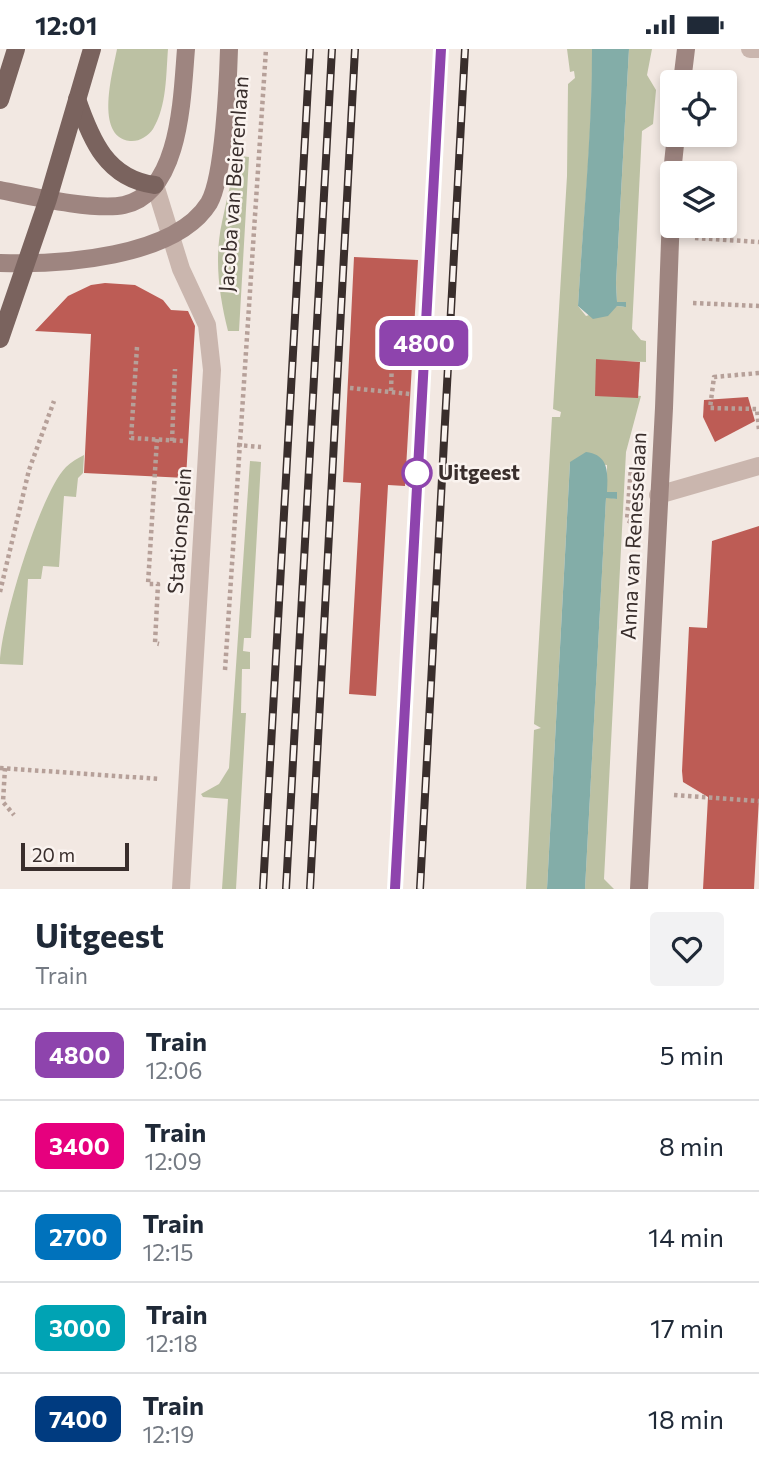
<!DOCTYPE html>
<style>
:root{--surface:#fff;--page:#f2f2f3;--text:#1f2937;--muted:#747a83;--line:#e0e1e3}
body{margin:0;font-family:Commissioner,sans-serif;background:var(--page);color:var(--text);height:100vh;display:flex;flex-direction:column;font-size:26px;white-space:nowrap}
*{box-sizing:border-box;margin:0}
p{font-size:23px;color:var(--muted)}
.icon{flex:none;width:38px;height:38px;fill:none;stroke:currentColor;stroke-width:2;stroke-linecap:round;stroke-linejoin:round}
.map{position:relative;height:840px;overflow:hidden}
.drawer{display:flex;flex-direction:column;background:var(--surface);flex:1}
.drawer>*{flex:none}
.badge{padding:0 14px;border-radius:10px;font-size:24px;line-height:46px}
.fabs{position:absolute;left:660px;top:21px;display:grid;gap:14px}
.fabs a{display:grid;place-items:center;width:77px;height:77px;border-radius:7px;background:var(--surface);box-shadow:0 4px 10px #0003;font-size:35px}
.scale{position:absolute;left:21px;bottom:18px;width:108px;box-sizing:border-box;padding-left:7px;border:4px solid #392e2c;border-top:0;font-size:19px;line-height:24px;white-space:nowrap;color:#392e2c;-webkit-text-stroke:5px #faf3ef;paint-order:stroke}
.map>.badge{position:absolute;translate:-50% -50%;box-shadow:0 0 0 4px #fff}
.round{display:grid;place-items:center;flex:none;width:74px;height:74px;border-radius:7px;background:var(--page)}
.summary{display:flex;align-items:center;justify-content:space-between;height:119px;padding:0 35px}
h1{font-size:33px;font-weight:700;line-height:52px}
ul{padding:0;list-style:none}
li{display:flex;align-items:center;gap:21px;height:91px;padding:0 35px;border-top:2px solid var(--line)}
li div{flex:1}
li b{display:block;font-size:26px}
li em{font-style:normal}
li .badge{min-width:77px;font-weight:700;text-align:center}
.status{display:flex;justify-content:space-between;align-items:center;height:49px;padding:0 35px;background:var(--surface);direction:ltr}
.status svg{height:19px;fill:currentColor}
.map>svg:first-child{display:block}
.green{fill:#bcc1a3}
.water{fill:#83ada8}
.building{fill:#bd5c55}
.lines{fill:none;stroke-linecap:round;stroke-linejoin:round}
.path{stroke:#b6a099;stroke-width:4.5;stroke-dasharray:3.5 3.5;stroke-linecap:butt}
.street{stroke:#cab6ae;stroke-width:18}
.secondary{stroke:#9e8580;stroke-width:18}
.primary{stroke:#7a635e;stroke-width:18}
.rail-casing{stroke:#392e2c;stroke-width:8}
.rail{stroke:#faf3ef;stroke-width:5;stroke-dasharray:16;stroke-linecap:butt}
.line-casing{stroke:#fff;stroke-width:16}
.line{stroke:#8e44ad;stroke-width:10}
.stop-dot{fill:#fff;stroke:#8e44ad;stroke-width:3.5}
.labels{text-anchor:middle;stroke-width:5;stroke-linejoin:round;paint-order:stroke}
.street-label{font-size:21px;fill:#392e2c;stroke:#faf3ef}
.stop-label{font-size:21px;font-weight:bold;fill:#392e2c;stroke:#faf3ef;text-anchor:start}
</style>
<div class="status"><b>12:01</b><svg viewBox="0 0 49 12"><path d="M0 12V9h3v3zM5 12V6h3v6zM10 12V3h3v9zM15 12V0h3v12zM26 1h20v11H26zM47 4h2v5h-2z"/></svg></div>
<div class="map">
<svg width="759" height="840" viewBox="0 0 759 840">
<rect width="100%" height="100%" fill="#f2e8e2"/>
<!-- green -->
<g class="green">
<path d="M117,0H168C166,25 167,57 153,80C148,87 139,93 130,92C94,88 113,22 117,0Z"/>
<path d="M567,0H592C593,86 583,171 578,257L586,267L617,257L625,258L617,253L616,234L629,0H652L647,26L656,41L653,75L642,82L632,280L641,291L646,292V313L598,311V343L641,347L626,403L604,830L614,840H585L606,448L617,450V443H607V416L570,413L547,840H526L534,681L541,679L534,675L552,368H560L561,363L553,360L567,127L568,35L575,29L574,22L570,23Z"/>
<path d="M241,107L249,108L239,282H228C219,246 214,210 222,173C226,153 231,134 235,114Z"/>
<path d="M84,406L83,424L78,429L76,448L64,447L59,518L43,517L41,530H28L23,616L0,615C0,577 40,444 66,418C71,413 78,409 84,406Z"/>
<polygon points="250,412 261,413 251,589 244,589 243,602 250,603 250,620 242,620 241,664 246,664 236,840 222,840 228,750 203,748 201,745 219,735 229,719"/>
</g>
<!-- water -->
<g class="water">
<path d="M592,0H629L616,234L617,253H626V258L617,257L608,267L593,270L578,257C583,171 592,86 592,0Z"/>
<path d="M586,403C609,406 608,423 607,443H617V450L606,449L585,840H547L570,413Z"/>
</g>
<!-- building -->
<g class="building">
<polygon points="354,208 418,211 405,437 388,436 376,647 349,645 361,434 343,433"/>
<polygon points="105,234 135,236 163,251 171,261 188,262 195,277 186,429 84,424 91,285 35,282 68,247 91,236"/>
<polygon points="596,310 640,313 638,349 595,347"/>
<polygon points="748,348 755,372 715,393 703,368 704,351"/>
<polygon points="759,477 759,749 754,840 703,840 708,748 683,733 682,722 689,578 707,579 712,492"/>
</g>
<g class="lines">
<!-- path -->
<g class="path">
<polyline points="695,189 759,193"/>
<polyline points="693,254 759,257"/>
<polyline points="137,298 131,389 183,392"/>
<polyline points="759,324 714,328 710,359 757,360 759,381"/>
<polyline points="350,339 410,345"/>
<polyline points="391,342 392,310"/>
<polyline points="157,390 148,535 158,535 155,594 159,595"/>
<polyline points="172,392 175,320"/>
<polyline points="237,396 261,398"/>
<polyline points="631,473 627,471 631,418"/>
<polyline points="0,543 29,421 54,352"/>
<polyline points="225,621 266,0"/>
<polyline points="0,719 160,730"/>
<polyline points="5,719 3,753 14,766"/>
<polyline points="674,746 759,752"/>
</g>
<!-- street -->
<g class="street">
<polyline points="750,0 759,0"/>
<polyline points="155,136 181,220 207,276 212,321 181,840"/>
<polyline points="658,446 759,417"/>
</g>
<!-- secondary -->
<g class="secondary">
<polyline points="682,33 686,0"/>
<polyline points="672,124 676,86"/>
<path d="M0,141C30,147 95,162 124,156C181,144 182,46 186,0"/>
<path d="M0,214C59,216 175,209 209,154C224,128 228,33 229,0"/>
<polyline points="639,840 664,359 672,137"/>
</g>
<!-- primary -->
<g class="primary">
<path d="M77,50C91,91 107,130 155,136"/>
<polyline points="0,51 16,0"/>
<polyline points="0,290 48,150 92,0"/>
</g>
<defs>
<g id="rail">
<polyline points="263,840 310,0"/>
<polyline points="286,840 332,0"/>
<polyline points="310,840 355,0"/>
<polyline points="395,840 440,0"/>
<polyline points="420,840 465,0"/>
</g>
</defs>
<!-- rail casing -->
<use href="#rail" class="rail-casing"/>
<!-- rail -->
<use href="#rail" class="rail"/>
</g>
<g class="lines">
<defs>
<polyline id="line" points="395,840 441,0"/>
</defs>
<!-- line casing -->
<use href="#line" class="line-casing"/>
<!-- line -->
<use href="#line" class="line"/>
</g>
<!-- markers -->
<circle class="stop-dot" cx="417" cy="424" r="14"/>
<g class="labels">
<!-- street labels -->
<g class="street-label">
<text transform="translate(234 135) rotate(-86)" y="7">Jacoba van Beierenlaan</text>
<text transform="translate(180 482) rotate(-86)" y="7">Stationsplein</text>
<text transform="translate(634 487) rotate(-87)" y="7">Anna van Renesselaan</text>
</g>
<!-- stop labels -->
<g class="stop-label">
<text x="438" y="431">Uitgeest</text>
</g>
</g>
</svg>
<div class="fabs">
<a><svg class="icon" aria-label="locate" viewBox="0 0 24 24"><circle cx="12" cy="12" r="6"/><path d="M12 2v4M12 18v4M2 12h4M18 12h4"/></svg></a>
<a><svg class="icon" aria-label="layers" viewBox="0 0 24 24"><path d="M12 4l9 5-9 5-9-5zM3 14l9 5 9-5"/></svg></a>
</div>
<div class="scale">20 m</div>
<b class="badge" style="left:424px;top:294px;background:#8e44ad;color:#fff">4800</b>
</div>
<section class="drawer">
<div class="summary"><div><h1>Uitgeest</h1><p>Train</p></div><a class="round"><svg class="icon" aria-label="heart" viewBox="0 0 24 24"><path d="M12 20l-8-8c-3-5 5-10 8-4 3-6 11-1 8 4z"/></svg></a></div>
<ul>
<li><span class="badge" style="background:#8e44ad;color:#fff">4800</span><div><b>Train</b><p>12:06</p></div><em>5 min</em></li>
<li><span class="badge" style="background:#e6007e;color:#fff">3400</span><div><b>Train</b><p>12:09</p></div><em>8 min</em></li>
<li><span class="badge" style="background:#0072bc;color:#fff">2700</span><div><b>Train</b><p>12:15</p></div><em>14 min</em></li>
<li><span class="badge" style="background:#00a3b4;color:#fff">3000</span><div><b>Train</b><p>12:18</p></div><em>17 min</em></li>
<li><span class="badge" style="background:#003b80;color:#fff">7400</span><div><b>Train</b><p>12:19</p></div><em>18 min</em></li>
</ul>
</section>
